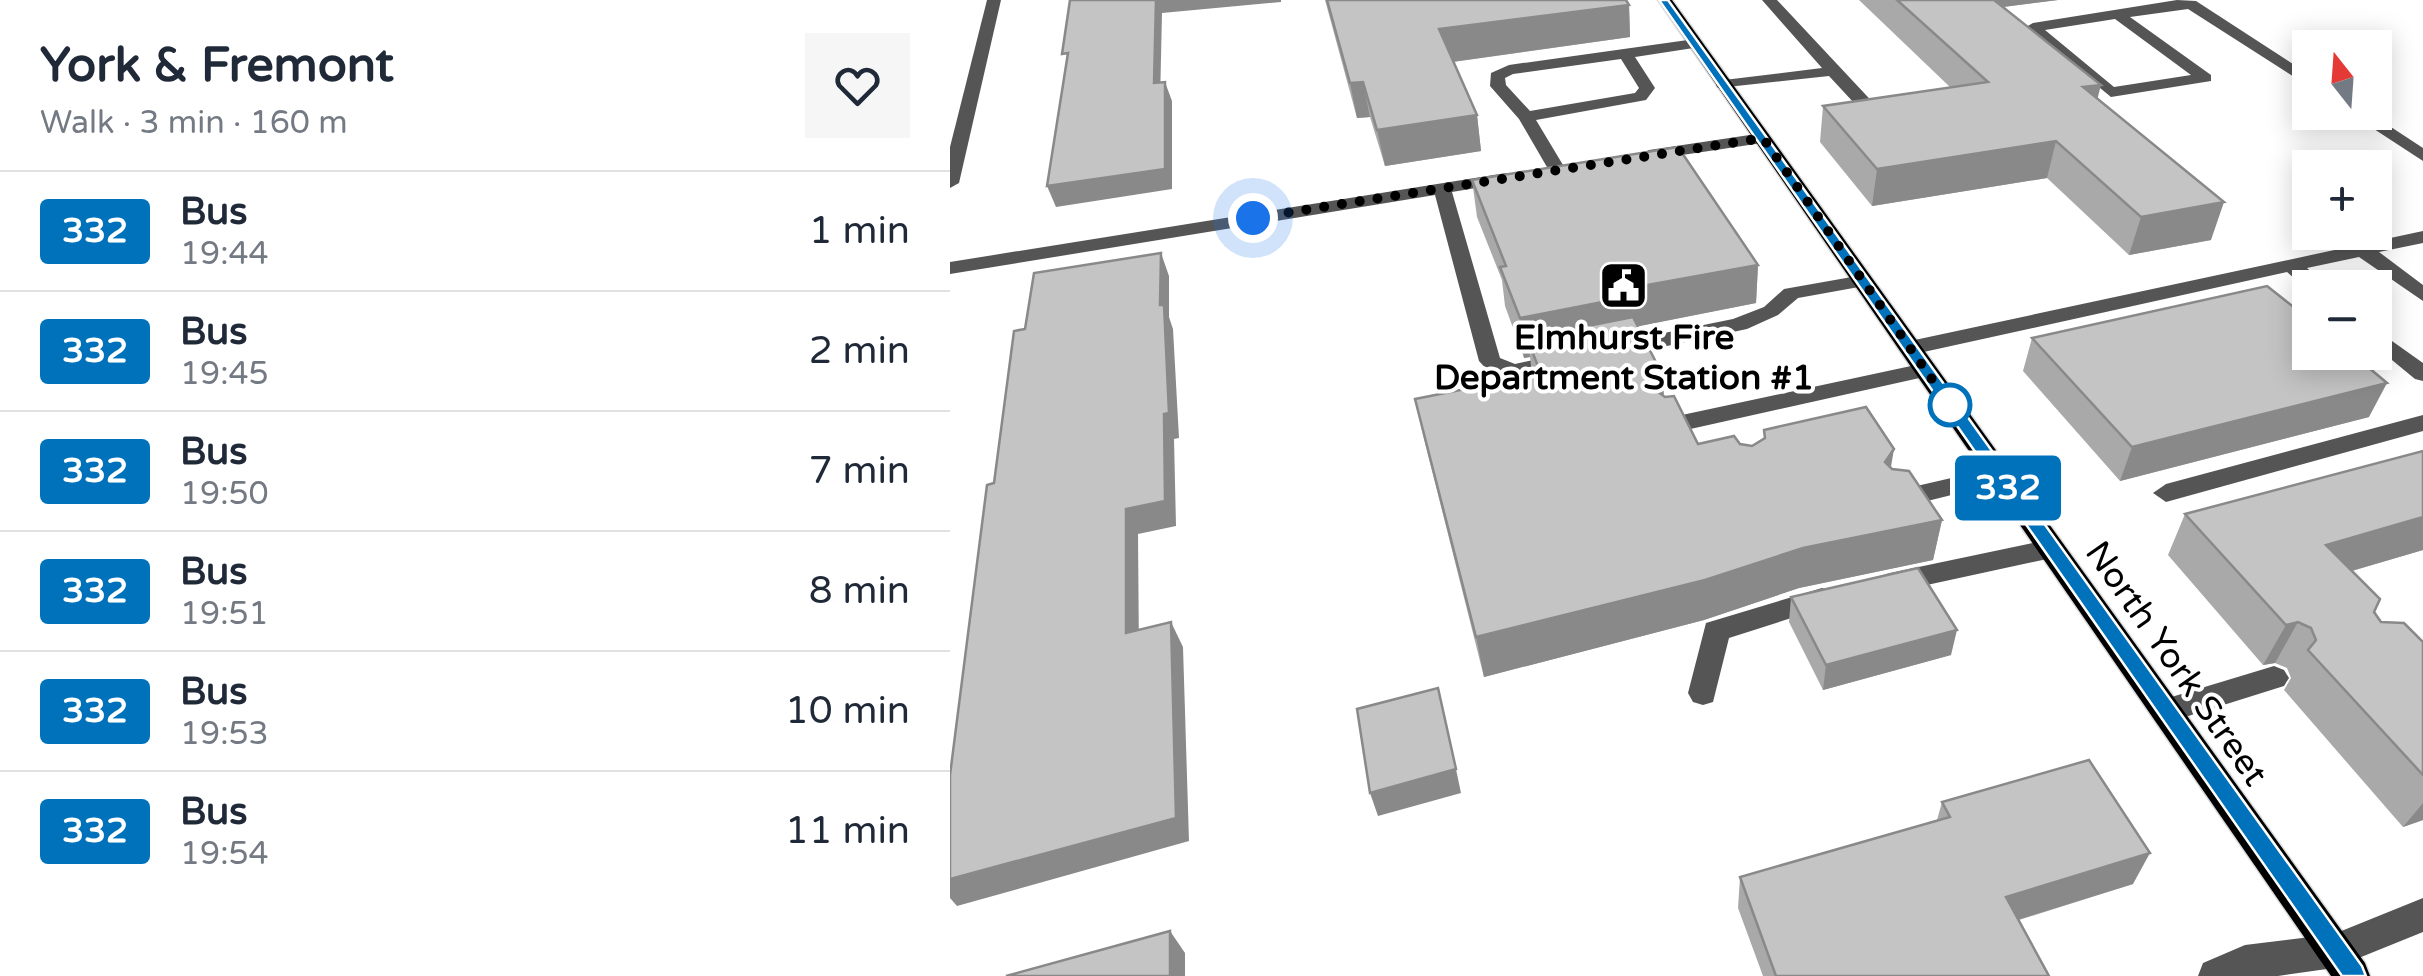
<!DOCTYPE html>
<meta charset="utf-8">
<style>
:root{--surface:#fff;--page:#f6f6f7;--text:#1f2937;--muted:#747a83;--line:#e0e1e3}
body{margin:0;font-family:"Varela Round",sans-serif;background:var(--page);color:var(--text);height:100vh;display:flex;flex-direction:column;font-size:38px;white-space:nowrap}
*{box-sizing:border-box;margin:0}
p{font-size:32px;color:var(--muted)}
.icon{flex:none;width:55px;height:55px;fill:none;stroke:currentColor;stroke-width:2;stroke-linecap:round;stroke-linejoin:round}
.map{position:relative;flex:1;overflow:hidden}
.details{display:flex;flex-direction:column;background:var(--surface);width:950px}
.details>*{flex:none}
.badge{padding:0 20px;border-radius:8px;font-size:35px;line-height:65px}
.needle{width:65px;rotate:343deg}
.controls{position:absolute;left:1342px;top:30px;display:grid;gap:20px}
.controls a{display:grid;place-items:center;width:100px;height:100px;border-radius:0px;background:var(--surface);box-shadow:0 5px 25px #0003;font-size:50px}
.you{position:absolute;width:50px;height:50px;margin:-25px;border:8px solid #fff;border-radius:50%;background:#1a73e8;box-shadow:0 0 0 15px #1a73e833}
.map>.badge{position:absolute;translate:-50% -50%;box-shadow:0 0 0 5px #fff}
.round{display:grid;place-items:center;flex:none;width:105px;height:105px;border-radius:0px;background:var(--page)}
.summary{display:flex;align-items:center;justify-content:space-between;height:170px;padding:0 40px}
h1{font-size:48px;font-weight:700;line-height:75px}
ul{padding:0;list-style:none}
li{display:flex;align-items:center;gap:30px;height:120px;padding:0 40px;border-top:2px solid var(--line)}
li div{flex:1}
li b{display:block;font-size:38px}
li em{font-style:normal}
li .badge{min-width:110px;font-weight:700;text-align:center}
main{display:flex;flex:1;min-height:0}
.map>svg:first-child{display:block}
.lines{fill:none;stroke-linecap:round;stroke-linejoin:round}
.major-casing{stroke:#dbdbdb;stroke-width:3}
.minor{fill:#555;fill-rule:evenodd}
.major{fill:#000;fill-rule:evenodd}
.wall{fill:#a9a9a9}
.shaded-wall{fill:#898989}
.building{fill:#c4c4c4;stroke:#898989;stroke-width:2.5}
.line{fill:#0072bc;stroke:#fff;stroke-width:2.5}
.walk{stroke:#000;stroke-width:10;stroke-dasharray:0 18}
.stop-dot{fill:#fff;stroke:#0072bc;stroke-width:5}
.labels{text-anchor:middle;stroke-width:8;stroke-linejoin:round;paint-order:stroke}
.poi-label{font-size:35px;font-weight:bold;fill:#000;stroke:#fff}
.street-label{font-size:35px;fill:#000;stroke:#fff}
</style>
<main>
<section class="details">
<div class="summary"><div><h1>York &amp; Fremont</h1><p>Walk · 3 min · 160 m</p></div><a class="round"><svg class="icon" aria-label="heart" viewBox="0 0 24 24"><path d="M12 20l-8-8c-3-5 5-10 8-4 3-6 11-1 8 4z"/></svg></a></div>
<ul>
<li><span class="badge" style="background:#0072bc;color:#fff">332</span><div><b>Bus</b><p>19:44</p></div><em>1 min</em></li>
<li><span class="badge" style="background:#0072bc;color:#fff">332</span><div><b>Bus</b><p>19:45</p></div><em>2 min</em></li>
<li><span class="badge" style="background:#0072bc;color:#fff">332</span><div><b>Bus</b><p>19:50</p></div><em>7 min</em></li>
<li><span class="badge" style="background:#0072bc;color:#fff">332</span><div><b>Bus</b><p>19:51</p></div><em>8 min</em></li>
<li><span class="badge" style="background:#0072bc;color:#fff">332</span><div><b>Bus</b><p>19:53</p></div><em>10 min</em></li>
<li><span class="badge" style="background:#0072bc;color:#fff">332</span><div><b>Bus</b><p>19:54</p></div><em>11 min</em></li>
</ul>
</section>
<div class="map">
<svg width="1473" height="976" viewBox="0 0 1473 976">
<rect width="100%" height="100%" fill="#fff"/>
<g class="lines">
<defs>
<polygon id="major" points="708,0 722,0 1415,963 1420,976 1381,976"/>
</defs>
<!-- major casing -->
<use href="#major" class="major-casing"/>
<!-- minor -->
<g class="minor">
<polygon points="37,0 51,0 9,183 0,188 0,147"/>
<polygon points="812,0 827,0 930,110 930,118 918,118 879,76 768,88 766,85 774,80 872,68"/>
<path d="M1227,0L1246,1L1360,75V87L1238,9L1180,17L1261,75V81L1161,97L1076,27L1083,23ZM1165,19L1241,75L1164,87L1095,30Z"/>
<path d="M745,39L750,41V47L685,57L705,88L696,100L586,120L616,170L607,175L601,174L569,119L540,86L541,73L559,65ZM671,59L689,88L685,93L580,111L556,85L555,78L563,74Z"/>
<polygon points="1398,112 1418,112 1473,148 1473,161"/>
<polygon points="813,133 819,134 819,142 699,160 690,155 699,150"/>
<path d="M556,173L565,178L562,182L502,192L550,358L565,364L611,354L622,361L619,366C589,374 552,389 529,361L485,195L0,274V262Z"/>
<polygon points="1473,231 1473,243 1429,252 1473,285 1473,301 1409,257 1357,268 1378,288 1360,288 1360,292 1337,272 960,355 949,348 960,341"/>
<polygon points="913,275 923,281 920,285 848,298 828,315 797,329 665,357 654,350 665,343 783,319 814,307 834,289"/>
<polygon points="1425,329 1473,363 1473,381 1465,379 1425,346"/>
<polygon points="975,363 986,370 983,375 718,434 706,426 718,418"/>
<polygon points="1473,415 1473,431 1216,502 1203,493 1216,484"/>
<polygon points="1049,467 1058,469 1061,475 1058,481 945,509 936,506 932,500 936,494 945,491"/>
<polygon points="1102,539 1111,542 1115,549 1111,556 940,593 930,590 926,583 930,576 940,573"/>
<polygon points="872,588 882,591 886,598 882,605 779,638 763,702 753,705 743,702 738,693 756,623"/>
<polygon points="1324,666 1334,670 1339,678 1334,686 1216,723 1205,720 1201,711 1205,702"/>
<polygon points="1473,898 1473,932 1384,968 1328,976 1248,976 1253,963 1295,945 1384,934"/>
</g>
<!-- major -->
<use href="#major" class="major"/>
</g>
<!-- wall -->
<g class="wall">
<polygon points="375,0 676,0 679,5 680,37 503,62 527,115 531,151 435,166 420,117 407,118"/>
<polygon points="909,0 1108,0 1053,7 1147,99 1261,240 1179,255 1097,178 922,206 870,142 873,106 1001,88"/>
<polygon points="522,180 808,265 806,303 688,326 713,376 714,396 748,444 802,446 814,438 814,430 941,468 992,520 983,560 849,588 754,620 534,677 474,439 465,399 582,375 580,357 574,358 555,306 552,280 527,217"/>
<polygon points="1082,338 1419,417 1170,481 1073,371"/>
<polygon points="1473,451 1473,550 1402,571 1431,622 1473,642 1473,820 1453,827 1334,690 1341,678 1337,668 1325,663 1313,665 1218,555 1235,514"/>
<polygon points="841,597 1001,655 873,690 839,622"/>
<polygon points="992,802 1183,884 1069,920 1099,976 813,976 788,908 790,877 987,820"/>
</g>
<!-- shaded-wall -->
<g class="shaded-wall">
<polygon points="206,0 331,0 331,2 212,13 210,102 204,83"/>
<polygon points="1016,0 1108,0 1014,12"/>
<polygon points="679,5 680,37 494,63 489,29"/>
<polygon points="215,82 222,101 222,189 106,207 97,186"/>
<polygon points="413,82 420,117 407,118 400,83"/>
<polygon points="1151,85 1142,120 1133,87"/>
<polygon points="527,115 531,151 435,166 427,130"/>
<polygon points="1106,141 1097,178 922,206 927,169"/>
<polygon points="1274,202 1261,240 1179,255 1191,217"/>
<polygon points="211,253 219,276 219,317 223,329 229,438 224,439 226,526 188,534 189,657 176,633 176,509 214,414 210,305"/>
<polygon points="808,265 806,303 675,329 577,338 580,357 574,358 570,318 670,290"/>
<polygon points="713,376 714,416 701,387"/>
<polygon points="1437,383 1419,417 1170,481 1182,447"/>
<polygon points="944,449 937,490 935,462"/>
<polygon points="1473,517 1473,550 1353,585 1376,545"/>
<polygon points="992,520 983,560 849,588 754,620 534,677 526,637 853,548"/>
<polygon points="221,622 233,647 239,841 7,906 0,898 0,879"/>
<polygon points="1348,622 1325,663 1313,665 1336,625"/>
<polygon points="1007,630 1001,655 873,690 876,665"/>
<polygon points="494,712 511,793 428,816 420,793"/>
<polygon points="1473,803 1473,820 1453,827"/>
<polygon points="1200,853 1183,884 1044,927 1056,897"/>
<polygon points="220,931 235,953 235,976 220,976"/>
</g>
<!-- building -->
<g class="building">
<polygon points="120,0 206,0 204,83 215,82 215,169 97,186 118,53 112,54"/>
<polygon points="377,0 676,0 679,5 489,29 527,115 427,130 413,82 400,83"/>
<polygon points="947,0 1044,0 1151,85 1133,87 1274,202 1191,217 1106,141 927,169 873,106 1038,82"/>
<polygon points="728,147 808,265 670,290 673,298 570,318 550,267 556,266 522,180"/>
<polygon points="211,253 210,305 214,305 219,413 214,414 215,501 176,509 176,633 221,622 226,818 0,879 0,775 37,485 44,483 64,331 75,329 84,273"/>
<polygon points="1317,286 1360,320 1360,352 1400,352 1437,383 1182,447 1082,338"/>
<polygon points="683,317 713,376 701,387 715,397 724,396 748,444 784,436 790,444 802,446 815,438 814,430 916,407 944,449 935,462 942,469 959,471 992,520 853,548 755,580 526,637 465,399 591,374 577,338"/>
<polygon points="1473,451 1473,517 1376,545 1430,599 1424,612 1431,622 1454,623 1473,642 1473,775 1358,650 1366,640 1361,628 1348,622 1336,625 1235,514"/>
<polygon points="968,568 1007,630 876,665 841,597"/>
<polygon points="488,688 506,769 420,793 407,709"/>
<polygon points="1139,760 1200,853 1056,897 1099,976 826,976 790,877 1000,817 992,802"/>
<polygon points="220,931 220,976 56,976"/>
</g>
<!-- line -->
<polygon class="line" points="709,0 718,0 1412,966 1416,976 1392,976"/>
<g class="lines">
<!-- walk -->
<polyline class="walk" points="303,218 813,138 1000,405"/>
</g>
<!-- icons -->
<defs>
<symbol id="civic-square" viewBox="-11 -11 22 22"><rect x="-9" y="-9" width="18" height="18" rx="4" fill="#000" stroke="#fff"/><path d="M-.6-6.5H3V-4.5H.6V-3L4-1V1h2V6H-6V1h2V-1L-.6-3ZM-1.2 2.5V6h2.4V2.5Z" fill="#fff"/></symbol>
</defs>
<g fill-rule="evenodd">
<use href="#civic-square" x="646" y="258" width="55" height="55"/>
</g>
<!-- markers -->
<circle class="stop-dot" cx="1000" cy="405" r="20"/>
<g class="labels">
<!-- poi labels -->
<g class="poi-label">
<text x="674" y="349">Elmhurst Fire<tspan x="674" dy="40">Department Station #1</tspan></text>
</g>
<!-- street labels -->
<g class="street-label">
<text transform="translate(1227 663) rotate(55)" y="12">North York Street</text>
</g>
</g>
</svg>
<div class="controls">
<a><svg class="needle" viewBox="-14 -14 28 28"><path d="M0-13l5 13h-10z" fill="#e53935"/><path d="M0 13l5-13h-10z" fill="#747a83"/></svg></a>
<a>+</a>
<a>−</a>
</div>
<div class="you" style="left:303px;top:218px"></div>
<b class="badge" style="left:1058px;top:488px;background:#0072bc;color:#fff">332</b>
</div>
</main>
